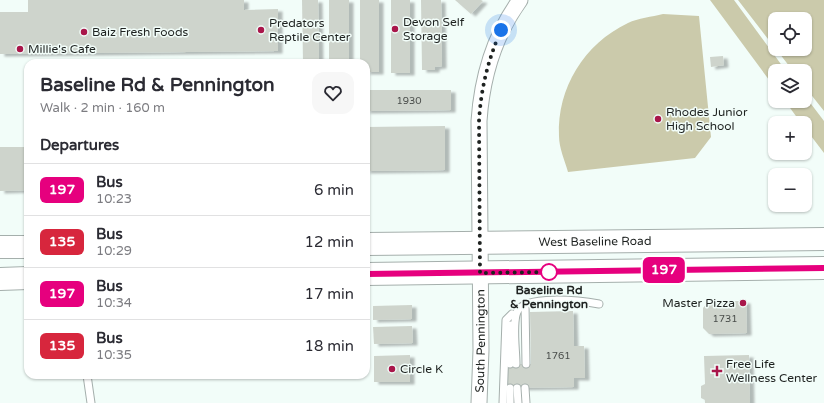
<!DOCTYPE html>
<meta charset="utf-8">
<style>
:root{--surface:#fff;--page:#f7f7f7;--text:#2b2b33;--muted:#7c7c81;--line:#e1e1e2}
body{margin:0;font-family:"Varela Round",sans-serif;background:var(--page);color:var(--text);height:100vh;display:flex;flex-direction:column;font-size:15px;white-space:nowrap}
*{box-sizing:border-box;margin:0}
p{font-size:13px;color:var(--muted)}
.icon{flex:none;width:22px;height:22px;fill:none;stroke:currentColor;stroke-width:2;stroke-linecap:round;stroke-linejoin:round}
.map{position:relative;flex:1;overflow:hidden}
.side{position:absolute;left:24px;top:59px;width:346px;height:320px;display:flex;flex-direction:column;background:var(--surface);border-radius:12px;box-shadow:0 1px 3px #0004}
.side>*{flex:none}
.badge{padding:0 8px;border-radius:6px;font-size:14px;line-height:26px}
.buttons{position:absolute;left:768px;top:12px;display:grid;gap:8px}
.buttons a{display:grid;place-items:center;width:44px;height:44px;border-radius:8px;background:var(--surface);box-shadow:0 1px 3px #0004;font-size:20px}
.you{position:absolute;width:20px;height:20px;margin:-10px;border:3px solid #fff;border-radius:50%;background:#1a73e8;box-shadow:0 0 0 6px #1a73e833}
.map>.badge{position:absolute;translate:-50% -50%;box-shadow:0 0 0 2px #fff}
h2{padding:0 16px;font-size:15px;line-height:36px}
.round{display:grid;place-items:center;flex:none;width:42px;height:42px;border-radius:12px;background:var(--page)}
.headline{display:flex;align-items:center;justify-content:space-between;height:68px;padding:0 16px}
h1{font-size:19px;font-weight:700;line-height:30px}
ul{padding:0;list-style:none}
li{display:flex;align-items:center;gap:12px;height:52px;padding:0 16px;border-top:1px solid var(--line)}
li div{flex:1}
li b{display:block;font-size:15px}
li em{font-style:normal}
li .badge{min-width:44px;font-weight:700;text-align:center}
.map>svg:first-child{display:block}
.green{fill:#cbcaab}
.building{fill:#ced4cc;filter:url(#shadow)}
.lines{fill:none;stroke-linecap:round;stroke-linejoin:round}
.lane-casing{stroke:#a5afac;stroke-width:9}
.street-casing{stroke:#a5afac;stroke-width:17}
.primary-casing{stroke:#a5afac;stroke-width:24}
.lane{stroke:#fff;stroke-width:7}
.street{stroke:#fff;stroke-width:15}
.primary{stroke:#fff;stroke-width:22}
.line-casing{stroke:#fff;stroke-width:9}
.line{stroke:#e6007e;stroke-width:6}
.walk{stroke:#1e2220;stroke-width:4;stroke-dasharray:0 7.2}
.poi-dot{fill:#a9164a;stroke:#f2fdf9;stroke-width:1.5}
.stop-dot{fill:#fff;stroke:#e6007e;stroke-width:2}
.labels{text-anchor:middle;stroke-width:3;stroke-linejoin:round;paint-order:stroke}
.number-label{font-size:10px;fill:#4a4e4b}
.poi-label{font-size:12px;fill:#1e2220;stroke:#f2fdf9;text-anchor:start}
.street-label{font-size:12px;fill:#1e2220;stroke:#f2fdf9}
.stop-label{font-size:12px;font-weight:bold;fill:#1e2220;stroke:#f2fdf9}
</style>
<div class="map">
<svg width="824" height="403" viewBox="0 0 824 403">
<defs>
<filter id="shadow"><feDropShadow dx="4.5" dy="2.5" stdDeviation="1" flood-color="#0004"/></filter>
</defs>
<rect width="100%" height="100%" fill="#f2fdf9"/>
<!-- green -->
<g class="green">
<polygon points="710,0 734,0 786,71 775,71 775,88"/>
<polygon points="738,0 824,0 824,111 805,87 805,71 793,71 776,49 805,49 805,19 775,19 775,48"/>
<path d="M663,14L699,16L711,137L695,158L568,172C565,161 559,148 559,136C557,88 584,44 628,23C638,18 652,17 663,14Z"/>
<polygon points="805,96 824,121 824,153 805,128 805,123 801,123 785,101 805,101"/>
</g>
<!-- building -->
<g class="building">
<polygon points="28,0 244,0 244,10 278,9 278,51 0,54 0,12 28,12"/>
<polygon points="302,0 318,0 319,63 303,63"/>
<rect x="329" y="0" width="20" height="63"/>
<polygon points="360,0 379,0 379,72 366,72 366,63 360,63"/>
<rect x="391" y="0" width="19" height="73"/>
<polygon points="421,0 441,0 442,66 435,67 435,70 422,70"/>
<polygon points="455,0 481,0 483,1 471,14"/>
<polygon points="723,56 724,65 711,67 710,57"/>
<polygon points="366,90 451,90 451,110 366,111"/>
<polygon points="445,126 445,170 366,171 366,127"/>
<polygon points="0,147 28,147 28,190 0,191"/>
<polygon points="709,301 746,301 747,333 709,334 703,328 703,308"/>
<polygon points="412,305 412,319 373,320 373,306"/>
<polygon points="573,311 574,346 584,346 585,378 574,378 574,387 506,388 506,364 531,364 530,312"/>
<polygon points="412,326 413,343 374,344 373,327"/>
<polygon points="410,355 410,382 374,382 374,356"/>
<polygon points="749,355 750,403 705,403 705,400 701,398 701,386 705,384 704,356"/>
</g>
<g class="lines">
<defs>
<g id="lane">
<polyline points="525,304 526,364"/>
<polyline points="510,364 511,325"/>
<path d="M516,364C516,350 512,324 517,312C524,294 583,301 599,304"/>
<polyline points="87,375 91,403"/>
<polyline points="510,388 510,403"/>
<polyline points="517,388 518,403"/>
<polyline points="525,388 526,403"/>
<polyline points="503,403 506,320 512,314"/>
</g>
<g id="street">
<path id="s1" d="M479,403L481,350L479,121C482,77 494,36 520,0"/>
</g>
<g id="primary">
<path id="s2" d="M366,244L824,239"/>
<polyline points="0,247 28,247"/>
<polyline points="366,274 824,268"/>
<polyline points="0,279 28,278"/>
</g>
</defs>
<!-- lane casing -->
<use href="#lane" class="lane-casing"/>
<!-- street casing -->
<use href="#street" class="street-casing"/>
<!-- primary casing -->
<use href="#primary" class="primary-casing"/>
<!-- lane -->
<use href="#lane" class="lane"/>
<!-- street -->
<use href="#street" class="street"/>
<!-- primary -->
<use href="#primary" class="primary"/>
</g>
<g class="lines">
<defs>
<polyline id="line" points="366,274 824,268"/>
</defs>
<!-- line casing -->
<use href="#line" class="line-casing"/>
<!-- line -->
<use href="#line" class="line"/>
<!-- walk -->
<path class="walk" d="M501,30C488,60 481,88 479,121L480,273L551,272H549"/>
</g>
<!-- markers -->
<g class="poi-dot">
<circle cx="395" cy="29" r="4"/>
<circle cx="261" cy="30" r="4"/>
<circle cx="84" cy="32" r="4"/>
<circle cx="20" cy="49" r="4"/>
<circle cx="658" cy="119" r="4"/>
<circle cx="743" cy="303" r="4"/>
<circle cx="392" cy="369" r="4"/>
<path d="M715 365h4v4h4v4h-4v4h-4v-4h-4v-4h4z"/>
</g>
<circle class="stop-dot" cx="549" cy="272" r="8"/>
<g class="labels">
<!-- number labels -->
<g class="number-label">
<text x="409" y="104">1930</text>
<text x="725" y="322">1731</text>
<text x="558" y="359">1761</text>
</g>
<!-- poi labels -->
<g class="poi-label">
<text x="403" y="26">Devon Self<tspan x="403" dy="14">Storage</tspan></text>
<text x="269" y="27">Predators<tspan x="269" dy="14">Reptile Center</tspan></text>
<text x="92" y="36">Baiz Fresh Foods</text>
<text x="28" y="53">Millie's Cafe</text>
<text x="666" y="116">Rhodes Junior<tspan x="666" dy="14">High School</tspan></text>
<text x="735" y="307" text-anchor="end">Master Pizza</text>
<text x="726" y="368">Free Life<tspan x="726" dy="14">Wellness Center</tspan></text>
<text x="400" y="373">Circle K</text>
</g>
<!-- street labels -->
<g class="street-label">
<text dy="4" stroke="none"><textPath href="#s2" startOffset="229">West Baseline Road</textPath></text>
<text dy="4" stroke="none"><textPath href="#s1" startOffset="62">South Pennington</textPath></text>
</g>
<!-- stop labels -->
<g class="stop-label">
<text x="549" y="294">Baseline Rd<tspan x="549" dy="14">&amp; Pennington</tspan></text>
</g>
</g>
</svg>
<div class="buttons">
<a><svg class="icon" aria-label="locate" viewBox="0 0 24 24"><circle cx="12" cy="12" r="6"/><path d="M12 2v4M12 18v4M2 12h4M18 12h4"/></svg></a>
<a><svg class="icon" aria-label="layers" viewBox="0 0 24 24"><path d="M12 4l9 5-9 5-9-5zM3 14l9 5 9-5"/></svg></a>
<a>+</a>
<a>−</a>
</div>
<div class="you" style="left:501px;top:30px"></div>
<b class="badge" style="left:664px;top:270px;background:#e6007e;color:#fff">197</b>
<section class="side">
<div class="headline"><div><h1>Baseline Rd &amp; Pennington</h1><p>Walk · 2 min · 160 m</p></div><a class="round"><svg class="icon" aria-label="heart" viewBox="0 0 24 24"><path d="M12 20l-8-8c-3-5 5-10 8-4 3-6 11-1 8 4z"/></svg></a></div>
<h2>Departures</h2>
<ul>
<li><span class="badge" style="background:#e6007e;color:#fff">197</span><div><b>Bus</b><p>10:23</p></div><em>6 min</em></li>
<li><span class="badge" style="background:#d7263d;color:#fff">135</span><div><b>Bus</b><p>10:29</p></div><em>12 min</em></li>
<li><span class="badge" style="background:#e6007e;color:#fff">197</span><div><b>Bus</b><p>10:34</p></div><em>17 min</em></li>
<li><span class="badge" style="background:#d7263d;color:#fff">135</span><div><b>Bus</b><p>10:35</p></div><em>18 min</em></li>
</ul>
</section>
</div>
